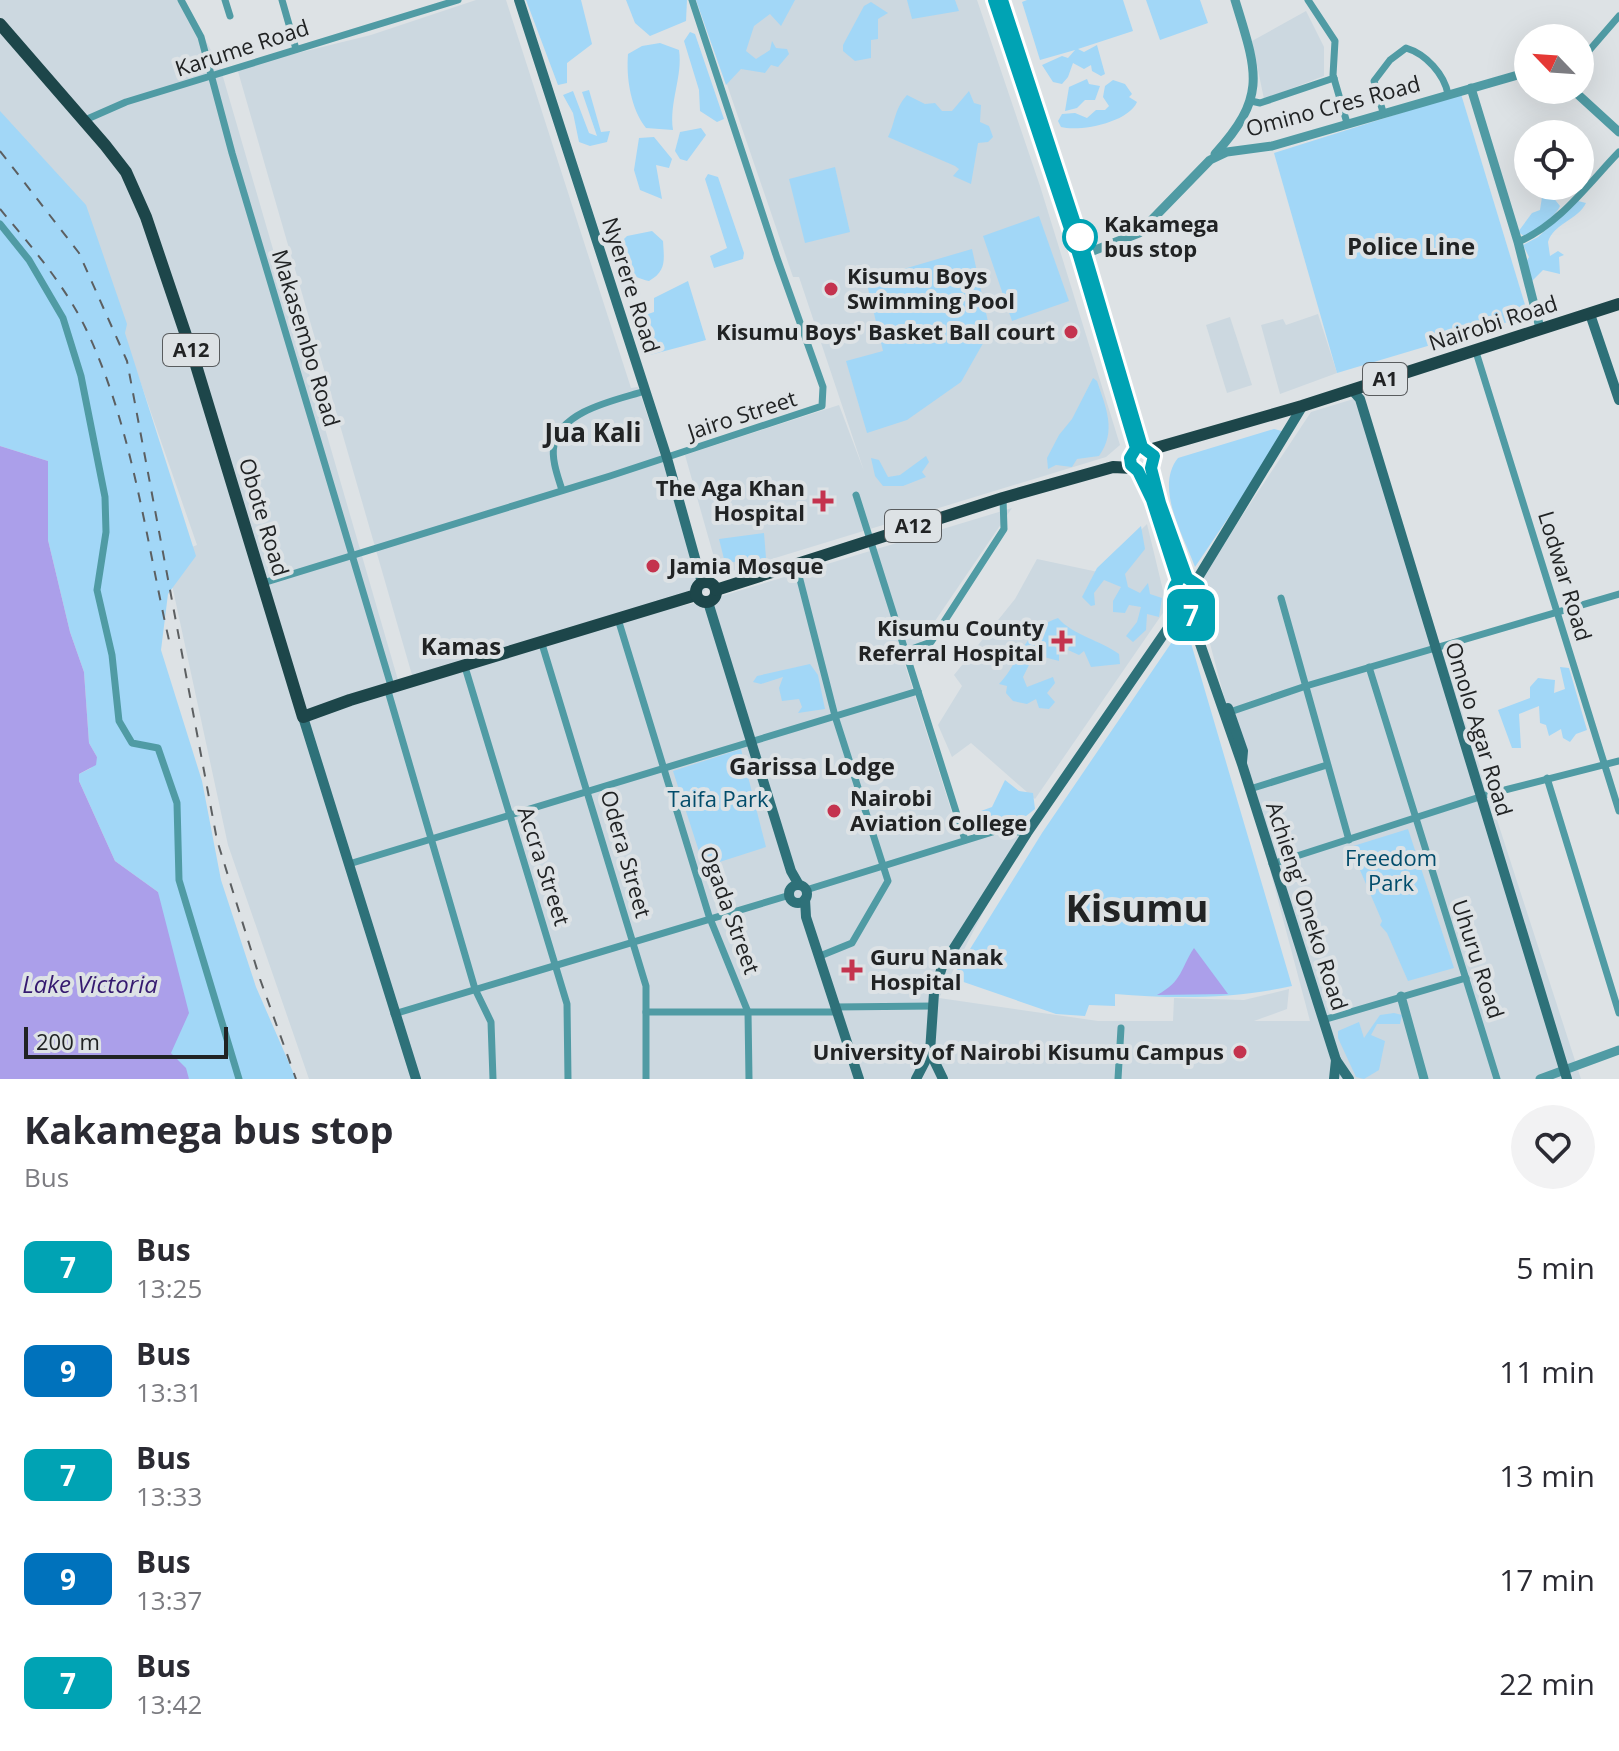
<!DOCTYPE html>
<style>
:root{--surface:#fff;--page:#f2f2f3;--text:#2b2b33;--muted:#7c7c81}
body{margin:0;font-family:"Open Sans",sans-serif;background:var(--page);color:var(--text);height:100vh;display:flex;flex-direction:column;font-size:30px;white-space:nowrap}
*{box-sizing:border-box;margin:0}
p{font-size:26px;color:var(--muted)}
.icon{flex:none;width:44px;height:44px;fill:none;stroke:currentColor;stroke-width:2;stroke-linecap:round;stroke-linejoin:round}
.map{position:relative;height:1079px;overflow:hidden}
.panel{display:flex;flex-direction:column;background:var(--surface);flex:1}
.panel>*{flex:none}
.badge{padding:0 16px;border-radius:12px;font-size:28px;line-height:52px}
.needle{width:52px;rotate:295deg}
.fabs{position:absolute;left:1514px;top:24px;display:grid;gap:16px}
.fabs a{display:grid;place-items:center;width:80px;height:80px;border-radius:50%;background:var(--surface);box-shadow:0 8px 32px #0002;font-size:40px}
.scale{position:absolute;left:24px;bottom:20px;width:204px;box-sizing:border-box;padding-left:8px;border:4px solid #212324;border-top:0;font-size:22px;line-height:28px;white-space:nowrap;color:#212324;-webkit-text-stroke:6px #dde2e5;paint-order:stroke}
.map>.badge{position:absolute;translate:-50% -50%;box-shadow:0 0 0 4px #fff}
.round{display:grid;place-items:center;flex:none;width:84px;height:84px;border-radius:42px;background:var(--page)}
.headline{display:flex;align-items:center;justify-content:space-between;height:136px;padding:0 24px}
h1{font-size:38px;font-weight:700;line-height:60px}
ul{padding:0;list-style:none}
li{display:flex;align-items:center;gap:24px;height:104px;padding:0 24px}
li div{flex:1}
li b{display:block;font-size:30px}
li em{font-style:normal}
li .badge{min-width:88px;font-weight:700;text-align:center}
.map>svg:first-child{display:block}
.built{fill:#ccd8e0}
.green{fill:#a2d7f7}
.water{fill:#ab9fea}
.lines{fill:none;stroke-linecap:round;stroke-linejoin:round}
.minor{stroke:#509ba4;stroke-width:7}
.tertiary{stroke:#509ba4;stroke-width:9}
.secondary{stroke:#2e7179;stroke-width:10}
.trunk{stroke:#1d464a;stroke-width:12}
.rail{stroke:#5c5f61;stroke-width:2;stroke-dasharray:10 10;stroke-linecap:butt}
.line-casing{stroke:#fff;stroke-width:18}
.line{stroke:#00a3b4;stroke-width:12}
.stop-dot{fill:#fff;stroke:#00a3b4;stroke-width:4}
.poi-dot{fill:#c4334e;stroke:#dde2e5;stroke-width:3}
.labels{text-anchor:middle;stroke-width:8;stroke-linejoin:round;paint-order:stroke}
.shield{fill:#dde2e5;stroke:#595c5e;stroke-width:2}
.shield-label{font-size:20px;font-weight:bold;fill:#212324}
.street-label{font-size:22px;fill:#212324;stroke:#dde2e5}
.stop-label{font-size:22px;font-weight:bold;fill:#212324;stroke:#dde2e5;text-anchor:start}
.poi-label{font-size:22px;font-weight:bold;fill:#212324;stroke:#dde2e5;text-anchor:start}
.park-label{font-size:22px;fill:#024c6b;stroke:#dde2e5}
.neighbourhood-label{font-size:24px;font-weight:bold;fill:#212324;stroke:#dde2e5}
.water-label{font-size:24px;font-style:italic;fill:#35196f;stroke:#dde2e5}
.quarter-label{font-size:26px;font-weight:bold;fill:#212324;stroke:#dde2e5}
.town-label{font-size:38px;font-weight:bold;fill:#212324;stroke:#dde2e5}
</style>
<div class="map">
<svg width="1619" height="1079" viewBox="0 0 1619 1079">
<rect width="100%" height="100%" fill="#dde2e5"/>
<!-- built -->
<g class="built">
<polygon points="0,0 185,0 221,70 400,687 414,682 237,68 371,35 476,0 506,0 631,388 638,387 705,591 620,619 705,601 1012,508 905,665 959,835 1023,835 939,998 1098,1021 1173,1021 1174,998 1244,1000 1289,989 1287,1009 1254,1021 1310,1021 1195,587 1311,412 1360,397 1581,1079 309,1079 228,845 166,557 197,545 79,205 0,152"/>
<polygon points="698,0 977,0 1040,186 1120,445 1106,457 719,575 685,455 839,405 864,471 799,277 793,277"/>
<polygon points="1306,11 1324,47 1324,76 1264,99 1252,41"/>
<polygon points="1318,314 1337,373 1280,394 1261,325 1283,319 1286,325"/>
<polygon points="1230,317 1252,385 1227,393 1206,325"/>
<polygon points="1147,524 1167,607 1035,799 971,743 952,757 938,725 962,686 954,675 1015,599 1037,559 1098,572"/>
</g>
<!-- green -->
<g class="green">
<polygon points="526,0 581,0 592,44 567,63 567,83 558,85"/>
<polygon points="626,0 687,0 686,21 650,36 635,23"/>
<polygon points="696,0 795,0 781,26 770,14 754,26 746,51 756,59 770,50 772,41 776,48 787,49 789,54 778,67 771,65 765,73 741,69 726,85"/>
<polygon points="907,0 955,0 959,11 912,19"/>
<polygon points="1027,0 1123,0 1133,31 1078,49 1084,52 1097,45 1105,74 1101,76 1092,71 1091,65 1084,69 1073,63 1068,77 1062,84 1053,82 1042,65 1062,56 1068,58 1075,50 1040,60 1022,2"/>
<polygon points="1146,0 1200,0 1208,23 1160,40"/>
<polygon points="871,2 888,13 878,19 878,39 871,40 871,58 855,61 843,51 843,45 864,6"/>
<polygon points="690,32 695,34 724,119 717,122 700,111 699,90 684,41"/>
<path d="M660,43L679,50C683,76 669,102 673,130L646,128C631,109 626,79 628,54L642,46Z"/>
<polygon points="1087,79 1089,84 1100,86 1095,100 1085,100 1077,108 1065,111 1069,87"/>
<path d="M1113,80L1125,84L1132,94L1129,97L1137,102C1128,123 1079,132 1061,127L1058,121L1062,114L1075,113L1087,118L1096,110H1105L1109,106L1103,97L1105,86Z"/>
<polygon points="589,90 601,132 610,131 607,142 590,146 579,142 573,113 563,95 573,91 589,133 597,136 582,92"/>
<path d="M969,91L974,103L981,105L980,122L989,126L993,137L988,142L978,143L971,184L953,176L959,169L955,166L888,137C895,124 894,109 907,95L925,104L935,103L942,111H952Z"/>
<polygon points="1461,94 1526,308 1518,319 1337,373 1274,153"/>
<polygon points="0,111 86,205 127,324 125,333 196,556 168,594 161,650 202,781 221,880 256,987 296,1079 189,1079 171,1053 158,892 115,861 79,781 79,774 91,768 97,757 89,743 84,672 70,632 48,540 48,461 0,446"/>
<polygon points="701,128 706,135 687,161 680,159 675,151 680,132"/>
<polygon points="654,137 672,159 669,168 656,165 662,199 640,190 634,170 639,138"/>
<polygon points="835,167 850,232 805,243 789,179"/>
<polygon points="708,174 718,177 744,253 743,259 714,268 710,256 727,248 705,179"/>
<path d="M1548,191L1560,206C1556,216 1535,232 1524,236L1518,232L1532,213L1540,210L1542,197Z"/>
<path d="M1578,201L1586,203C1578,220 1554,223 1548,242L1550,256L1558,251L1564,255L1559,257L1560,274L1543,270L1532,281L1526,262L1529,257L1523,245L1538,237Z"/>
<polygon points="1039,216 1069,301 1012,321 983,236"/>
<path d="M652,231L663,241C664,259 667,271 649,281C627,276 621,266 619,244L627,236Z"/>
<polygon points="972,249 990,331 961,382 907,420 867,433 846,361 883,351 866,280"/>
<polygon points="688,281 706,340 650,355 649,337 639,317 654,312 654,298"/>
<path d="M1093,378L1097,381C1106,408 1117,431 1099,456L1077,459L1072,467L1056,465L1048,469L1047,458L1059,435L1072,419Z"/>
<path d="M1274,429L1286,432L1195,567C1184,536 1154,488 1178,458Z"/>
<polygon points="926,456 929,462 922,472 926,477 903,486 883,486 875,476 871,458 879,460 888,477 900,475"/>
<polygon points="1141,526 1145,549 1125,574 1128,587 1140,593 1148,583 1150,594 1162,598 1159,617 1147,614 1146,630 1133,642 1126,636 1137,622 1141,607 1129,605 1125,613 1113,612 1113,601 1121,587 1104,580 1094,593 1095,605 1091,606 1082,597 1097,568"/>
<polygon points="764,533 766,558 725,563 719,539"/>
<path d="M1058,618C1074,636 1100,640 1119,654L1120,664L1091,667L1084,651L1079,655L1068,650L1071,642L1058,635L1052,642L1059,652V661L1044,657L1029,665L1023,677L1027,687L1053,677L1055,683L1047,693L1055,702L1049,709L1039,708L1036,699L1027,704L1013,701L1006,693L1007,686L999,684C1020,662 1024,629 1058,618Z"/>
<path d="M1178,633H1188L1292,986C1234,999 1174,999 1115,994V1006L1089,1005L1085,1016L1056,1014L952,978L1042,833Z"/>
<polygon points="810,664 818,675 825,709 798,713 802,707 799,699 782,701 779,688 783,677 761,684 753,682 757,676"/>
<polygon points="1560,667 1569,668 1587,730 1576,734 1570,742 1563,738 1561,729 1549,736 1546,725 1540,723 1539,706 1519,714 1521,748 1512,748 1498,710 1530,698 1530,687 1538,678 1555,680 1554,693 1565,689"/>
<polygon points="741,749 766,847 704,867 673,771"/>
<polygon points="1005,780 1019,791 1033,793 1035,809 1021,820 975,823 981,811 992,807"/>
<polygon points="1408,829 1454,968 1408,981 1387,933 1380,925 1382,921 1350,847"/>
<polygon points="1394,1013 1402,1015 1400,1024 1377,1024 1371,1035 1385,1041 1379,1070 1364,1079 1356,1077 1338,1038 1338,1031 1359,1022 1364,1038 1380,1015"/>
</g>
<!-- water -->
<g class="water">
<polygon points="0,446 48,461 48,540 70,632 84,672 89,743 97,757 96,765 79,774 79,781 115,861 158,892 189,1013 171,1053 186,1068 189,1079 0,1079"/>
<path d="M1194,948L1228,994L1157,995C1183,981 1180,969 1194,948Z"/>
</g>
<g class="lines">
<!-- minor -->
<g class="minor">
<polyline points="181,0 201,37 232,153 392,689"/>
<polyline points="225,0 230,16"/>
<polyline points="282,0 296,49"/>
<polyline points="1308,0 1335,41 1333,75 1347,123"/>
<polyline points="1580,61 1619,16"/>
<polyline points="1251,101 1260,103 1334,78"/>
<path d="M1383,112L1374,81L1390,60L1406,48C1426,54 1444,74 1448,94"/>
<polyline points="85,120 126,102 458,0"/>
<polyline points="0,224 29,260 63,318 81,376 105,497 106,532 97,590 112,655 119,721 132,743 158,748 177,803 179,880 239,1079"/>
<path d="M1518,242C1559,225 1589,183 1619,152"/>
<polyline points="1476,352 1619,811"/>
<path d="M562,490C558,477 551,459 554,445C561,410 617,400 645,391"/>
<polyline points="856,495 965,840"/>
<polyline points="796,564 835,716 888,881 852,943 820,956"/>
<polyline points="263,583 610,476 822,406 823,387 777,258 692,0"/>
<polyline points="1281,598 1349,840"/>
<polyline points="618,619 709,916 748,1012 749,1079"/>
<polyline points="542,644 646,986 646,1079"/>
<polyline points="906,651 931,642 1004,529 1003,498"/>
<polyline points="465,667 567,1004 568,1079"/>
<polyline points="1369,667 1497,1079"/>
<polyline points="388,691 475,989 491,1022 493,1079"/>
<polyline points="1227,713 1306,686 1619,594"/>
<polyline points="1547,778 1619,1013"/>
<polyline points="1250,789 1327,765"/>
<polyline points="349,864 918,691"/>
<polyline points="1272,864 1489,794 1619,761"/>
<polyline points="806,890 999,830 1027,833"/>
<polyline points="834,1007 934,1006"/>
<polyline points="646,1012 836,1012"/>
<polyline points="394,1014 790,895"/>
<polyline points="1323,1020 1466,978"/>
<polyline points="1118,1079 1121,1028"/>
</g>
<!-- tertiary -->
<g class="tertiary">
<polyline points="1471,88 1518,242 1540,328"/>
<polyline points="1573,90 1619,132"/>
<path d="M1215,154C1268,96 1257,72 1235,0"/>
<polyline points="1085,254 1139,233 1210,160 1227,152 1272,146 1528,72"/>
<polyline points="1401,996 1424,1079"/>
<polyline points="1540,1079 1619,1050"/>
</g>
<!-- secondary -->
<g class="secondary">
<polyline points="519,0 667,458 702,583"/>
<polyline points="1591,317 1619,400"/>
<polyline points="1353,391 1360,399 1567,1079"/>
<path d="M1138,471L1152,500L1178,581C1170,591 1172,602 1179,612L1190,615L1201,604L1196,581L1187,578L1151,468"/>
<polyline points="1196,581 1302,407"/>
<polyline points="708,602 791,871 799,885"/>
<polyline points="1190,615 1242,764 1336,1060 1349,1079"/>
<polyline points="1228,708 1243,751 1242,762"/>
<polyline points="303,717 416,1079"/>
<circle cx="798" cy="894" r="9"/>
<polyline points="805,899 806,917 859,1079"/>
<polyline points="930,1052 943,1079"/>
<polyline points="916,1079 930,1052 934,993 942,967 1027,833 1179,612"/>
<polyline points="1334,1079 1336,1060"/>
</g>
<!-- trunk -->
<g class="trunk">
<polyline points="994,0 1079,256 1136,448"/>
<polyline points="0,24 105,145 126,172 146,217 195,362 303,717 350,700 696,595"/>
<circle cx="1142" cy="460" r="12"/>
<polyline points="1149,450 1302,406 1619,304"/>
<circle cx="706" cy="592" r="10"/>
<polyline points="716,590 1003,498 1113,467 1133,468"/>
</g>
<!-- rail -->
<g class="rail">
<polyline points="0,151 79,253 127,361 217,840 260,979 296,1079"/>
<path d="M0,209C30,245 64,284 85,327C133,426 146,542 171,649"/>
</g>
</g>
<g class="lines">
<defs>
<path id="line" d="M994,0L1079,256L1136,448L1130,458L1131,465L1138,471L1152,500L1178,581C1170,591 1171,603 1179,612L1190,615L1201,604L1199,586L1187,578L1160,503L1151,468L1154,456L1142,447L1085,254L1002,0"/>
</defs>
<!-- line casing -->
<use href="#line" class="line-casing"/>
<!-- line -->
<use href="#line" class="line"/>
</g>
<!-- markers -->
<circle class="stop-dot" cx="1080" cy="237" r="16"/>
<g class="poi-dot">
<circle cx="831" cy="289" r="8"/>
<circle cx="1071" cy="332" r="8"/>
<path d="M819 489h8v8h8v8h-8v8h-8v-8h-8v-8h8z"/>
<circle cx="653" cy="566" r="8"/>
<path d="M1058 629h8v8h8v8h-8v8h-8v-8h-8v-8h8z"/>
<circle cx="834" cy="811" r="8"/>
<path d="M848 958h8v8h8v8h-8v8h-8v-8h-8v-8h8z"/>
<circle cx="1240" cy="1052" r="8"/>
</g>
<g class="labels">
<!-- shield labels -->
<g class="shield">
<rect x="163" y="334" width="56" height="32" rx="6"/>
<rect x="1363" y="363" width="44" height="32" rx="6"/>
<rect x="885" y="510" width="56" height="32" rx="6"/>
</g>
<g class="shield-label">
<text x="191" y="357">A12</text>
<text x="1385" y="386">A1</text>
<text x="913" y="533">A12</text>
</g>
<!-- street labels -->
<g class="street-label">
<text transform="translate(242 48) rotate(-18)" y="8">Karume Road</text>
<text transform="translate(1333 106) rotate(-15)" y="8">Omino Cres Road</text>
<text transform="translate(631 285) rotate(72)" y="8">Nyerere Road</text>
<text transform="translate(1493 323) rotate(-18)" y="8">Nairobi Road</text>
<text transform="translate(306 338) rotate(73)" y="8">Makasembo Road</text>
<text transform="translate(742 415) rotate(-18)" y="8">Jairo Street</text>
<text transform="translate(264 517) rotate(73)" y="8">Obote Road</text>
<text transform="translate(1565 576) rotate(73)" y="8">Lodwar Road</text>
<text transform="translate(1479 729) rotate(73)" y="8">Omolo Agar Road</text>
<text transform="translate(626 854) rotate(74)" y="8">Odera Street</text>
<text transform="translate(544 866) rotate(72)" y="8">Accra Street</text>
<text transform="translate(1307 906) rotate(72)" y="8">Achieng' Oneko Road</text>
<text transform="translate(730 910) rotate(70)" y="8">Ogada Street</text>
<text transform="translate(1478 959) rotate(72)" y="8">Uhuru Road</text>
</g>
<!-- stop labels -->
<g class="stop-label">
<text x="1104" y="232">Kakamega<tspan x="1104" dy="25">bus stop</tspan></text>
</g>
<!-- poi labels -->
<g class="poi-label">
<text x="847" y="284">Kisumu Boys<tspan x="847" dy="25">Swimming Pool</tspan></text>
<text x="1055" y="340" text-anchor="end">Kisumu Boys' Basket Ball court</text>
<text x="805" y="496" text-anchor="end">The Aga Khan<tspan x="805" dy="25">Hospital</tspan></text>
<text x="669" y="574">Jamia Mosque</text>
<text x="1044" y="636" text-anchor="end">Kisumu County<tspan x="1044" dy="25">Referral Hospital</tspan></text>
<text x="850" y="806">Nairobi<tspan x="850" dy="25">Aviation College</tspan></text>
<text x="870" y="965">Guru Nanak<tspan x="870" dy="25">Hospital</tspan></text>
<text x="1224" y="1060" text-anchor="end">University of Nairobi Kisumu Campus</text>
</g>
<!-- park labels -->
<g class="park-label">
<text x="718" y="807">Taifa Park</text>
<text x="1391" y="866">Freedom<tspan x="1391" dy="25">Park</tspan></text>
</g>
<!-- neighbourhood labels -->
<g class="neighbourhood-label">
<text x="1411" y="255">Police Line</text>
<text x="461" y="655">Kamas</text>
<text x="812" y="775">Garissa Lodge</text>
</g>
<!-- water labels -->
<g class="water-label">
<text x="90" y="993">Lake Victoria</text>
</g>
<!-- quarter labels -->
<g class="quarter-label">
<text x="593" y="442">Jua Kali</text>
</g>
<!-- town labels -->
<g class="town-label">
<text x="1137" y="922">Kisumu</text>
</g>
</g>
</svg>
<div class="fabs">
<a><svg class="needle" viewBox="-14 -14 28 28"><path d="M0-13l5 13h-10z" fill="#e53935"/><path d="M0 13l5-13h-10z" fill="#7c7c81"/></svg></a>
<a><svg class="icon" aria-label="locate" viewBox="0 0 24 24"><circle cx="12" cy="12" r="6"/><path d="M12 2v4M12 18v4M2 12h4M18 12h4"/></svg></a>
</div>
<div class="scale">200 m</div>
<b class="badge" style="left:1191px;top:615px;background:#00a3b4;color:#fff">7</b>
</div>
<section class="panel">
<div class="headline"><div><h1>Kakamega bus stop</h1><p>Bus</p></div><a class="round"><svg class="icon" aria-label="heart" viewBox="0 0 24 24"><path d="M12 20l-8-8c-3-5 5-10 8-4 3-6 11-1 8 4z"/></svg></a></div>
<ul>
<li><span class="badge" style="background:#00a3b4;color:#fff">7</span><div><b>Bus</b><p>13:25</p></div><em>5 min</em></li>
<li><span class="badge" style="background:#0072bc;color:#fff">9</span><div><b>Bus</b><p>13:31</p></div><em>11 min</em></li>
<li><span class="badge" style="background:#00a3b4;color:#fff">7</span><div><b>Bus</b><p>13:33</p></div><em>13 min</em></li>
<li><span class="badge" style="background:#0072bc;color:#fff">9</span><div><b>Bus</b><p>13:37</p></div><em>17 min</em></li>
<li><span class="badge" style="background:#00a3b4;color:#fff">7</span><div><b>Bus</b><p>13:42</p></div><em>22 min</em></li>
</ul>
</section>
